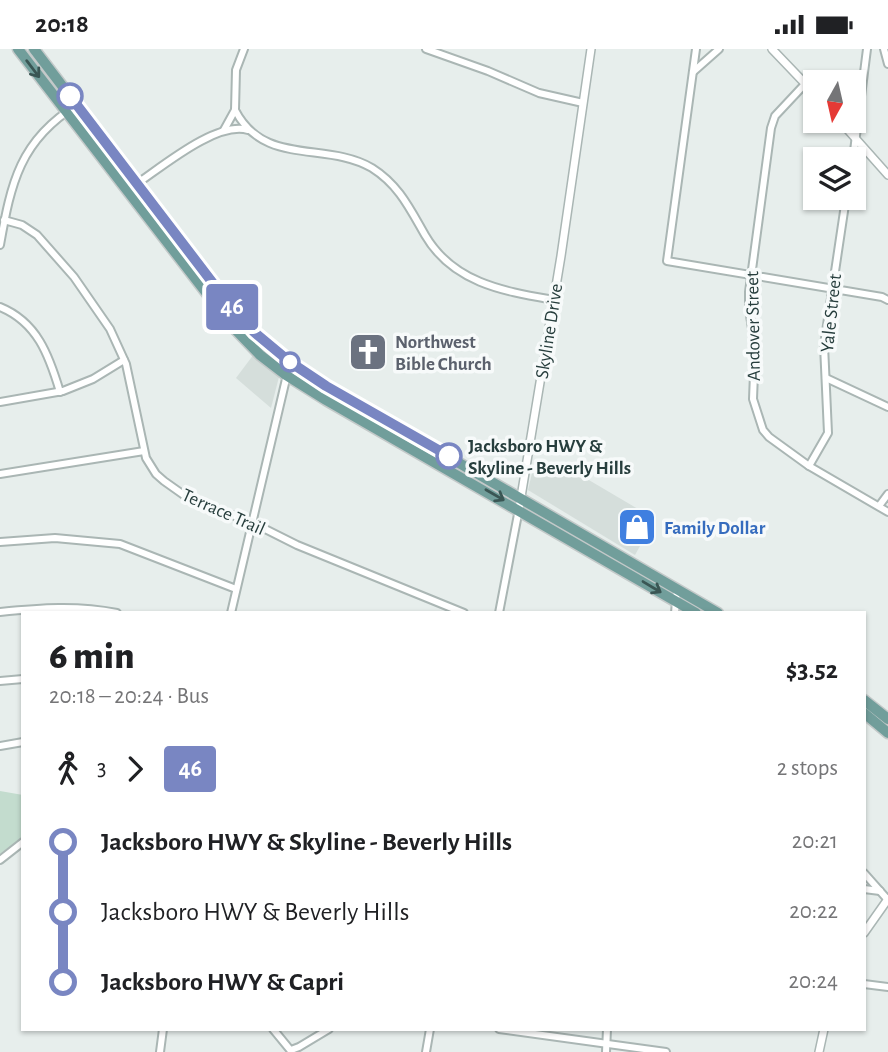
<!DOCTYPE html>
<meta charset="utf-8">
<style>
:root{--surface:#fff;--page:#f2f2f2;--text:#202124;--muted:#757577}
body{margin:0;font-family:"Alegreya Sans",sans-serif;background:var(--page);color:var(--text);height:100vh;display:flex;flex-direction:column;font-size:26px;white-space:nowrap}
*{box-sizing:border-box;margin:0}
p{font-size:23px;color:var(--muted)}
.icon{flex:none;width:38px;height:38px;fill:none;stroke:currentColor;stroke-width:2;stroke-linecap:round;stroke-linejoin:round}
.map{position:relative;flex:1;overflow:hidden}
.sheet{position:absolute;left:21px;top:562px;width:845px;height:420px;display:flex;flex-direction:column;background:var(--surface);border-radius:0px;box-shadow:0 2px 5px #0004}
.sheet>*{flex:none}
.badge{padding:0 14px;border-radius:5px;font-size:24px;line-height:46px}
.needle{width:46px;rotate:188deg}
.buttons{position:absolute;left:803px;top:21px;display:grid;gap:14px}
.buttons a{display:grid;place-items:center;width:63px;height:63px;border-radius:0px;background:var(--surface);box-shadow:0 2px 5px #0004;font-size:35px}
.map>.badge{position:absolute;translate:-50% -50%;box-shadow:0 0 0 4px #fff}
.legs{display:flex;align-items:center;gap:10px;height:77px;padding:0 28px;font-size:23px}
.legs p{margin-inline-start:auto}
.head{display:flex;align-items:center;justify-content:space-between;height:119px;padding:0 28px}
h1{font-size:38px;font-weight:800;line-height:52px}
ul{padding:0 28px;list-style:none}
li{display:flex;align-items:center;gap:24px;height:70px;font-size:26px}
li i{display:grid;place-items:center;width:10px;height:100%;margin:0 9px;background:currentColor}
li i::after{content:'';width:18px;height:18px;margin:-9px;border:5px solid;border-radius:50%;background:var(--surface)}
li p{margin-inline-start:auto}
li:first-child i{background:linear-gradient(#0000 50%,currentColor 0)}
li:last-child i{background:linear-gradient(currentColor 50%,#0000 0)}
.status{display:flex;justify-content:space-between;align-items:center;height:49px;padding:0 35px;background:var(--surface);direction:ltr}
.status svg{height:19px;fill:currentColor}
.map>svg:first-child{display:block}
.built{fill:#d5dedb}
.green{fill:#c3dcce}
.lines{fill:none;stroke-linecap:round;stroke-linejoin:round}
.minor-casing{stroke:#aab6b4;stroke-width:10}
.tertiary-casing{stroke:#aab6b4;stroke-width:10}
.primary-casing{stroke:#c3c9c9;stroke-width:13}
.minor{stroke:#fff;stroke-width:6}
.tertiary{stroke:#fff;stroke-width:7}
.primary{stroke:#719e9b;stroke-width:10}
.oneway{stroke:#3a5654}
.line-1-casing{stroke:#fff;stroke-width:16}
.line-1{stroke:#7986c2;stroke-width:10}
.stop-1-dot{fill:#fff;stroke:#7986c2;stroke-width:3.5}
.labels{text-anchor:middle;stroke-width:7;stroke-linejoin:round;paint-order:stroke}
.street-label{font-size:19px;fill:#273e3d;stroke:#f7fafa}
.worship-label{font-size:19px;font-weight:bold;fill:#5b616d;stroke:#f7fafa;text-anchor:start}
.stop-label{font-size:19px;font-weight:bold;fill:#273e3d;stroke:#f7fafa;text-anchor:start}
.shop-label{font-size:19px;font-weight:bold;fill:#366cbe;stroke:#f7fafa;text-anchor:start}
</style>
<div class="status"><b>20:18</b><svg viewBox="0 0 49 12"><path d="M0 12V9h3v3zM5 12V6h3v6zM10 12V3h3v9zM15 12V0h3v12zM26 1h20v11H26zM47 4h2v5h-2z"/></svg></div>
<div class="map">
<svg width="888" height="1003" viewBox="0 0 888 1003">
<rect width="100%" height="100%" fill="#e7eeec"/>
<!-- built -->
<g class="built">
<polygon points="254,305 279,328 271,359 236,329"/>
<polygon points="533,420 582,427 655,470 635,506 528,441"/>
</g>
<!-- green -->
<polygon class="green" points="0,742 23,746 23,788 0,805"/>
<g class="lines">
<defs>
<g id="minor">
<polyline points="426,0 488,22 539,44 583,54"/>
<polyline points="696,0 667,212 882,248 888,251"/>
<polyline points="884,0 888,15"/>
<polyline points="693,23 719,0"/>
<polyline points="805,35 775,67 771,79 749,243 749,260 755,299 753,350 763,381 769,388 809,417 888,463"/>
<path d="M235,61C264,118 326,92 372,119C399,136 410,160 425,186C453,234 503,242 554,251"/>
<polyline points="224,81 235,61 236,21 244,0"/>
<polyline points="853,110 867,0"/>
<path d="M135,136C162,118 216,72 248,81"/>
<polyline points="4,171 22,176 37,186 74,228 110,280 126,315 146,409 156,425 164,432 188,449 253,474 297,496 464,564"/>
<path d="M0,196C11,134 20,91 77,56"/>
<path d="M0,258C37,273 49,306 60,343"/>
<polyline points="826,329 888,358"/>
<polyline points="0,353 63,342 93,330 124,311"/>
<polyline points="809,417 828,384 824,296 846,149"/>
<polyline points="0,425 144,402"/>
<polyline points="879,457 888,445"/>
<polyline points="0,493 55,489 120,495 236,540"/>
<path d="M0,563C40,559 77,556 117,564"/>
<polyline points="231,564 290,313"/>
<polyline points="499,564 519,460"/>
<polyline points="675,564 677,540"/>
<polyline points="0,632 23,630"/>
<polyline points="0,697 23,693"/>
<polyline points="0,811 23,793"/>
<polyline points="864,824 888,851"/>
<polyline points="864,840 880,842"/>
<polyline points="864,935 888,938"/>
<polyline points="273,980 291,1002"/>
<polyline points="499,980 666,1003"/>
<polyline points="291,1001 299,998 329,980"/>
<polyline points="160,1003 163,980"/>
<polyline points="426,1003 430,980"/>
<polyline points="606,1003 607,980"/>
</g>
<g id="tertiary">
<polyline points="772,0 816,46"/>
<polyline points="840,72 888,126"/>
<polyline points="519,460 561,207 591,0"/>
<polyline points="864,884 888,850"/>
<polyline points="819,1003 824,980"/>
</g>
<g id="primary">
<polyline points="18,0 232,277 260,306 286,326 326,351 696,564"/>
<polyline points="34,0 225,250 271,299 333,341 718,564"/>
<polyline points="864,651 888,670"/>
<polyline points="864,664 888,684"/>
</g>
</defs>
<!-- minor casing -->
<use href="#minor" class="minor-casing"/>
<!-- tertiary casing -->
<use href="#tertiary" class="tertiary-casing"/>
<!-- primary casing -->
<use href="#primary" class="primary-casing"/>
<!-- minor -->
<use href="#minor" class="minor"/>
<!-- tertiary -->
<use href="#tertiary" class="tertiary"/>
<!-- primary -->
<use href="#primary" class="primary"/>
</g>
<!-- one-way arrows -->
<defs><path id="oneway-shaft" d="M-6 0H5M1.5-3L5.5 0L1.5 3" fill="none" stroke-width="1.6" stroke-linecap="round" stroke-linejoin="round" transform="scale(1.75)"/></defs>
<g class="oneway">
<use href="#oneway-shaft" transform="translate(33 20) rotate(53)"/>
<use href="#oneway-shaft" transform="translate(495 446) rotate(30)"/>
<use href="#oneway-shaft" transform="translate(652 538) rotate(31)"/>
</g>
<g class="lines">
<defs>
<polyline id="line-1" points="70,47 225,250 254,283 290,313 326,337 449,407"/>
</defs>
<!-- line-1 casing -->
<use href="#line-1" class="line-1-casing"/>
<!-- line-1 -->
<use href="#line-1" class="line-1"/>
</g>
<!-- icons -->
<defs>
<symbol id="church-square" viewBox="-11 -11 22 22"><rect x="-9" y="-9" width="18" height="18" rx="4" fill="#6b7280" stroke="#f7fafa"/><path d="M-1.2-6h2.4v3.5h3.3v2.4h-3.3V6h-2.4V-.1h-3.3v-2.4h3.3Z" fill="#fff"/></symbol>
<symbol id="shop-square" viewBox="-11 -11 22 22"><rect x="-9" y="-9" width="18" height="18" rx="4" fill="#3f7fe0" stroke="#f7fafa"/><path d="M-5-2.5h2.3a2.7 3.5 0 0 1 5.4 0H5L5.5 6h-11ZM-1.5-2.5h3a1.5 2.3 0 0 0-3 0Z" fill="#fff"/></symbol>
</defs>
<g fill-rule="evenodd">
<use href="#church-square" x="346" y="281" width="44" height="44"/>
<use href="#shop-square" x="615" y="456" width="44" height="44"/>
</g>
<!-- markers -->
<g class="stop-1-dot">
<circle cx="70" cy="47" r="12"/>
<circle cx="290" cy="313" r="9"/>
<circle cx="449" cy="407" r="12"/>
</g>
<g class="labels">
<!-- street labels -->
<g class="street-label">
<text transform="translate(830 264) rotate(-84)" y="7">Yale Street</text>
<text transform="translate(752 277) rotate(-91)" y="7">Andover Street</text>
<text transform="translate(548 282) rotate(-81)" y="7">Skyline Drive</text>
<text transform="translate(224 462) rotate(24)" y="7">Terrace Trail</text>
</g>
<!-- worship labels -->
<g class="worship-label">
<text x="395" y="299">Northwest<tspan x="395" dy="22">Bible Church</tspan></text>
</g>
<!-- stop labels -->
<g class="stop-label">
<text x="468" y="403">Jacksboro HWY &amp;<tspan x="468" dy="22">Skyline - Beverly Hills</tspan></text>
</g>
<!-- shop labels -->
<g class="shop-label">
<text x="664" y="485">Family Dollar</text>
</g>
</g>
</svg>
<div class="buttons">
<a><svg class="needle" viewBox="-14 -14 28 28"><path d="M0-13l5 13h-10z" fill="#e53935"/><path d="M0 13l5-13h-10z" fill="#757577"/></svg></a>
<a><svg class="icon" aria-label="layers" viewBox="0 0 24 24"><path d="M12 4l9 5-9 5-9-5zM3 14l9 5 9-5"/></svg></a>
</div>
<b class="badge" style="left:232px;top:258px;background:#7986c2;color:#fff">46</b>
<section class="sheet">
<div class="head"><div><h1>6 min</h1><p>20:18 – 20:24 · Bus</p></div><b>$3.52</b></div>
<div class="legs"><svg class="icon" aria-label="walk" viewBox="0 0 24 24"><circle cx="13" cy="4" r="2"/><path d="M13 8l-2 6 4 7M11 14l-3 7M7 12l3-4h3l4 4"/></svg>3<svg class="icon" aria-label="forward" viewBox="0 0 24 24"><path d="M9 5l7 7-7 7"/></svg><b class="badge" style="background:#7986c2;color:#fff">46</b><p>2 stops</p></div>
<ul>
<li><i style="color:#7986c2"></i><b>Jacksboro HWY &amp; Skyline - Beverly Hills</b><p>20:21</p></li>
<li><i style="color:#7986c2"></i><span>Jacksboro HWY &amp; Beverly Hills</span><p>20:22</p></li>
<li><i style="color:#7986c2"></i><b>Jacksboro HWY &amp; Capri</b><p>20:24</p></li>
</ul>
</section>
</div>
